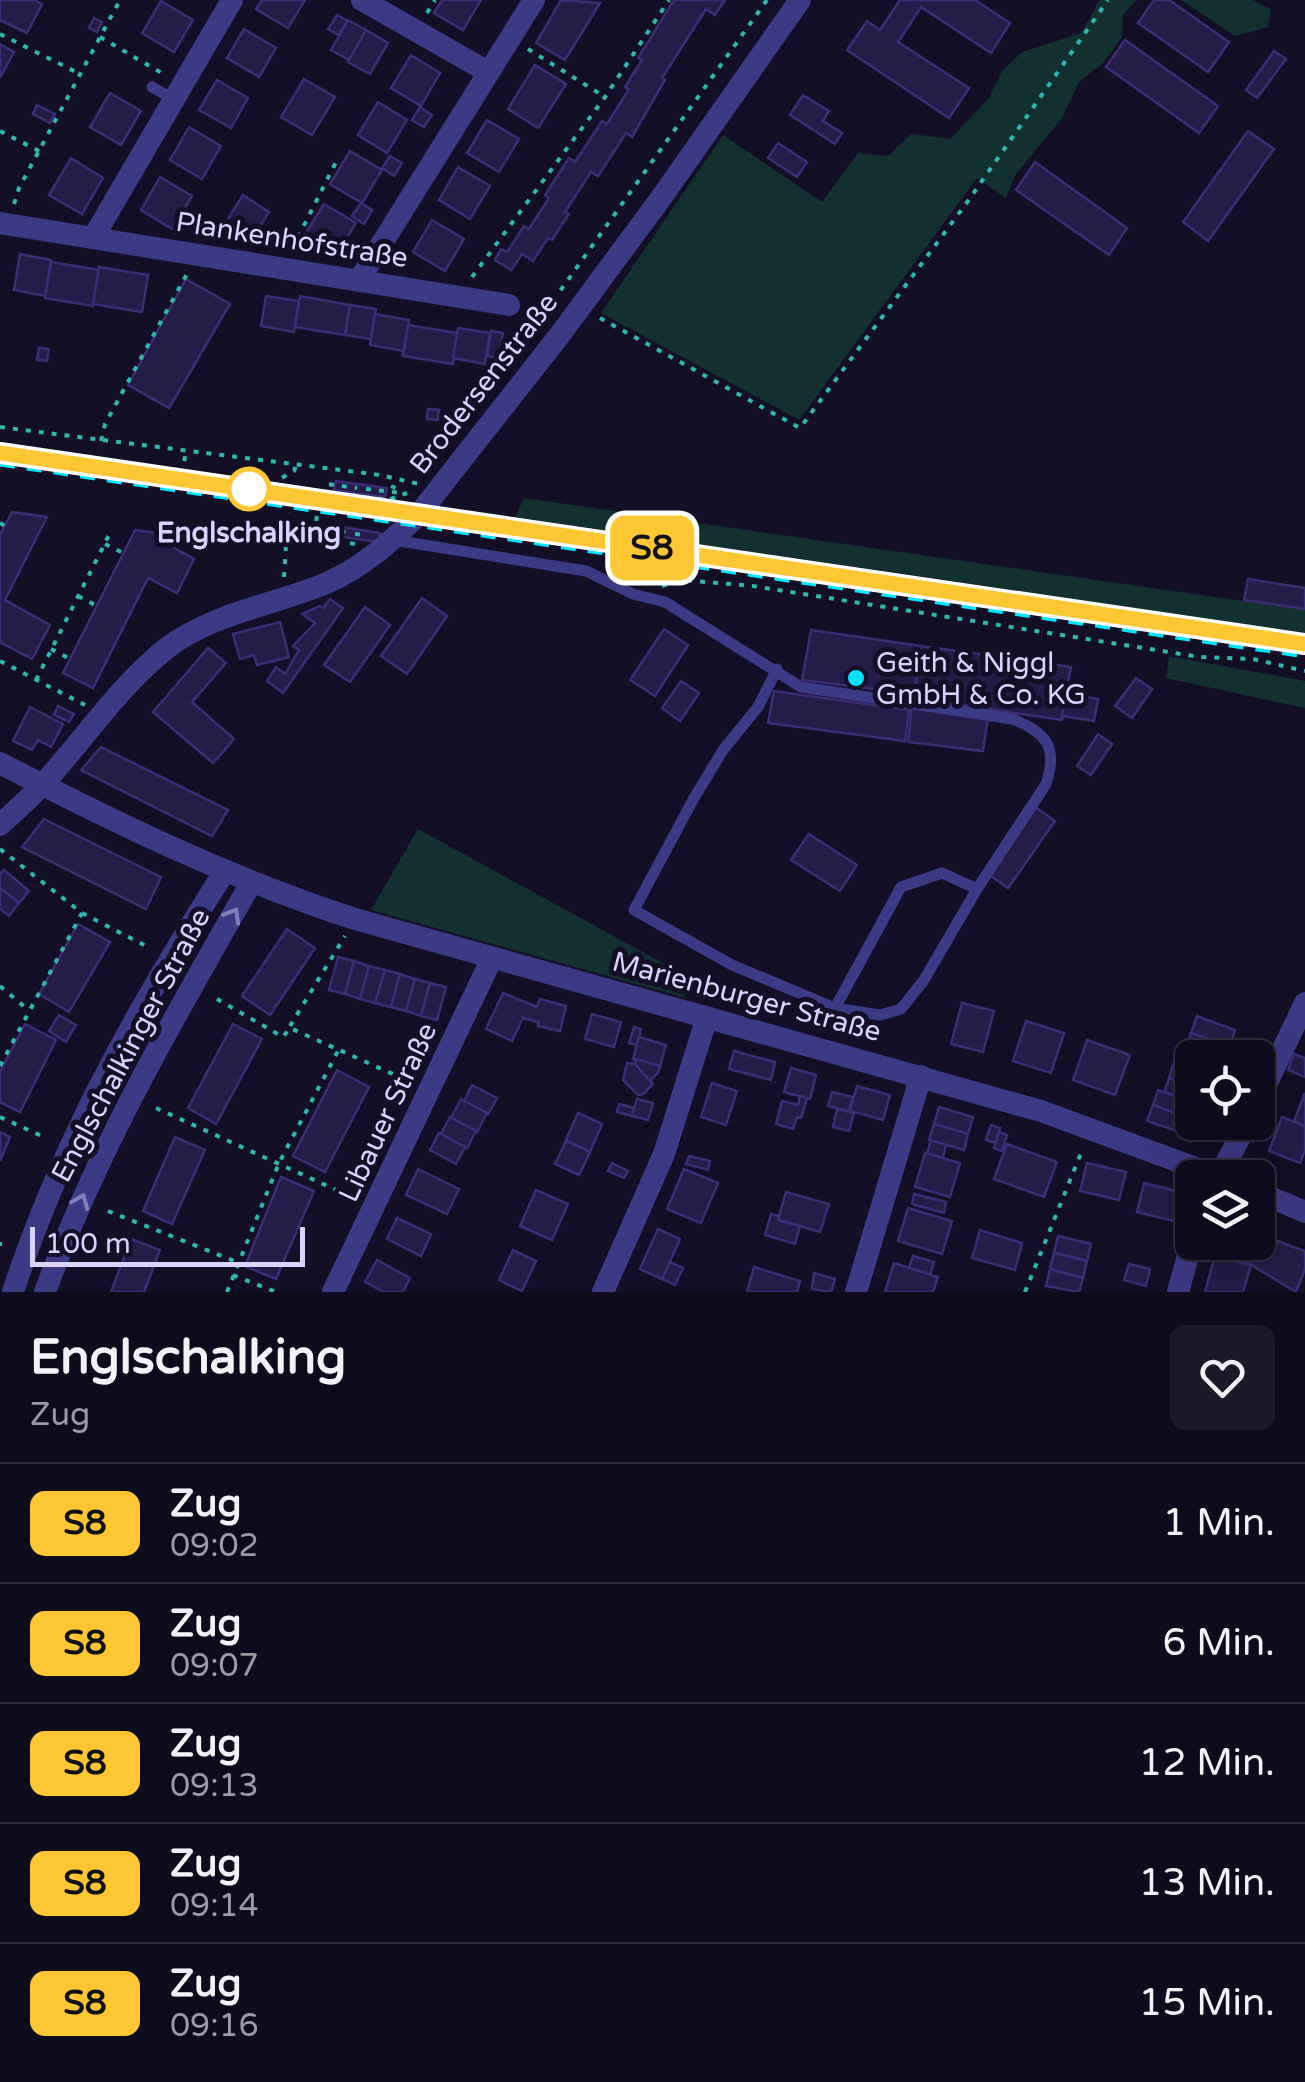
<!DOCTYPE html>
<html lang="de">
<meta charset="utf-8">
<style>
:root{--surface:#0e0b1c;--page:#1c1929;--text:#f1f3f6;--muted:#9b9ba3;--line:#2e2b3b}
body{margin:0;font-family:"Varela Round",sans-serif;background:var(--page);color:var(--text);height:100vh;display:flex;flex-direction:column;font-size:38px;white-space:nowrap}
*{box-sizing:border-box;margin:0}
p{font-size:32px;color:var(--muted)}
.icon{flex:none;width:55px;height:55px;fill:none;stroke:currentColor;stroke-width:2;stroke-linecap:round;stroke-linejoin:round}
.map{position:relative;height:1292px;overflow:hidden}
.panel{display:flex;flex-direction:column;background:var(--surface);flex:1}
.panel>*{flex:none}
.badge{padding:0 20px;border-radius:15px;font-size:35px;line-height:65px}
.controls{position:absolute;left:1175px;top:1040px;display:grid;gap:20px}
.controls a{display:grid;place-items:center;width:100px;height:100px;border-radius:15px;background:var(--surface);box-shadow:0 10px 40px #0002,0 0 0 2px var(--line);font-size:50px}
.scale{position:absolute;left:30px;bottom:25px;width:275px;box-sizing:border-box;padding-left:10px;border:5px solid #d9d4ff;border-top:0;font-size:28px;line-height:35px;white-space:nowrap;color:#d9d4ff;-webkit-text-stroke:8px #130f26;paint-order:stroke}
.map>.badge{position:absolute;translate:-50% -50%;box-shadow:0 0 0 5px #fff}
.round{display:grid;place-items:center;flex:none;width:105px;height:105px;border-radius:15px;background:var(--page)}
.headline{display:flex;align-items:center;justify-content:space-between;height:170px;padding:0 30px}
h1{font-size:48px;font-weight:700;line-height:75px}
ul{padding:0;list-style:none}
li{display:flex;align-items:center;gap:30px;height:120px;padding:0 30px;border-top:2px solid var(--line)}
li div{flex:1}
li b{display:block;font-size:38px}
li em{font-style:normal}
li .badge{min-width:110px;font-weight:700;text-align:center}
.map>svg:first-child{display:block}
.green{fill:#12302f}
.building{fill:#241b47;stroke:#3b2d73;stroke-width:2.5}
.lines{fill:none;stroke-linecap:round;stroke-linejoin:round}
.path{stroke:#2fb8b0;stroke-width:4;stroke-dasharray:5 8;stroke-linecap:butt}
.lane{stroke:#3d3a85;stroke-width:11}
.street{stroke:#3d3a85;stroke-width:22}
.rail{stroke:#00e5ff;stroke-width:5;stroke-dasharray:15 12;stroke-linecap:butt}
.oneway{stroke:#837fbc}
.line-casing{stroke:#fff;stroke-width:22}
.line{stroke:#ffc734;stroke-width:15}
.stop-dot{fill:#fff;stroke:#ffc734;stroke-width:5}
.poi-dot{fill:#00e5ff;stroke:#130f26;stroke-width:4}
.labels{text-anchor:middle;stroke-width:10;stroke-linejoin:round;paint-order:stroke}
.street-label{font-size:28px;fill:#d9d4ff;stroke:#130f26}
.stop-label{font-size:28px;font-weight:bold;fill:#d9d4ff;stroke:#130f26}
.poi-label{font-size:28px;fill:#d9d4ff;stroke:#130f26;text-anchor:start}
</style>
<div class="map">
<svg width="1305" height="1292" viewBox="0 0 1305 1292">
<rect width="100%" height="100%" fill="#130f26"/>
<!-- green -->
<g class="green">
<polygon points="1100,0 1137,0 1123,15 1122,37 1102,64 1079,82 1062,118 1016,174 1006,198 977,178 799,420 601,313 723,135 822,202 858,153 888,156 911,134 950,139 988,99 1002,71 1022,52 1081,33"/>
<polygon points="1181,0 1253,0 1271,9 1268,27 1235,36"/>
<polygon points="524,498 1305,610 1305,633 515,517"/>
<polygon points="1169,656 1305,681 1305,708 1166,678"/>
<polygon points="418,829 672,968 686,998 371,910"/>
</g>
<!-- building -->
<g class="building">
<polygon points="0,0 34,0 42,4 27,33 0,20"/>
<polygon points="262,0 305,0 288,28 256,9"/>
<polygon points="442,0 481,0 463,30 434,13"/>
<polygon points="561,0 600,3 565,60 536,43"/>
<polygon points="674,0 725,0 715,15 706,9 662,78 665,80 632,137 626,133 598,176 591,172 565,212 569,214 552,240 548,238 533,261 522,254 511,270 495,260 501,249 507,252 524,226 529,229 549,198 545,195 569,158 575,162 602,121 607,124 629,89 625,87 642,60 638,58"/>
<polygon points="900,0 975,0 1010,23 991,53 921,7 898,42 969,88 949,118 847,50 867,21 880,30"/>
<polygon points="1154,0 1169,0 1229,42 1208,72 1138,23"/>
<polygon points="161,1 193,20 174,52 142,33"/>
<polygon points="337,15 348,21 339,35 328,29"/>
<polygon points="94,18 102,22 97,32 89,28"/>
<polygon points="348,20 366,30 349,60 331,50"/>
<polygon points="244,29 276,48 259,77 227,58"/>
<polygon points="366,30 388,43 370,74 348,62"/>
<polygon points="1125,40 1218,106 1199,133 1106,67"/>
<polygon points="0,44 14,52 0,78"/>
<polygon points="1274,51 1286,59 1257,98 1246,90"/>
<polygon points="411,55 440,73 421,106 391,88"/>
<polygon points="535,65 566,84 538,128 508,109"/>
<polygon points="304,79 335,97 312,135 281,117"/>
<polygon points="217,80 248,98 231,128 199,110"/>
<polygon points="110,93 141,111 121,145 90,127"/>
<polygon points="803,95 829,111 823,121 842,133 835,144 790,115"/>
<polygon points="378,102 407,120 387,153 358,135"/>
<polygon points="37,105 55,114 50,123 33,114"/>
<polygon points="420,107 432,115 424,127 412,120"/>
<polygon points="487,120 519,139 499,172 467,153"/>
<polygon points="189,127 221,146 202,179 170,160"/>
<polygon points="1248,131 1274,149 1208,241 1183,222"/>
<polygon points="778,143 807,162 797,177 768,158"/>
<polygon points="350,151 382,170 362,203 330,184"/>
<polygon points="390,156 402,163 394,176 382,168"/>
<polygon points="71,158 103,178 82,214 49,195"/>
<polygon points="1035,162 1127,228 1109,255 1016,190"/>
<polygon points="458,167 490,186 470,219 439,200"/>
<polygon points="160,177 192,196 172,229 141,210"/>
<polygon points="243,195 269,212 251,241 224,225"/>
<polygon points="361,203 372,210 364,224 352,216"/>
<polygon points="324,204 356,223 336,255 304,236"/>
<polygon points="432,220 464,239 445,271 413,252"/>
<polygon points="20,254 51,260 46,296 14,290"/>
<polygon points="51,262 99,270 93,306 45,298"/>
<polygon points="99,267 148,275 142,312 93,304"/>
<polygon points="186,279 230,304 169,408 128,385"/>
<polygon points="266,296 299,301 294,332 261,326"/>
<polygon points="300,296 350,305 345,335 295,327"/>
<polygon points="350,305 376,309 371,339 345,335"/>
<polygon points="375,314 409,320 404,351 370,345"/>
<polygon points="408,325 457,333 453,364 403,356"/>
<polygon points="458,328 490,333 485,364 453,358"/>
<polygon points="491,331 503,333 499,358 487,356"/>
<polygon points="39,348 49,349 47,361 37,360"/>
<polygon points="428,409 439,410 438,420 427,419"/>
<polygon points="336,481 387,488 385,497 334,490"/>
<polygon points="12,512 47,517 5,600 50,625 32,659 0,642 0,535"/>
<polygon points="330,525 380,533 378,542 329,535"/>
<polygon points="135,530 173,535 169,545 194,559 177,593 148,578 93,688 63,673"/>
<polygon points="1248,579 1305,588 1305,609 1244,600"/>
<polygon points="422,598 447,616 407,674 381,656"/>
<polygon points="330,599 343,608 283,693 267,681 276,667 285,674 299,650 293,646 315,623 302,614 320,606 323,608"/>
<polygon points="365,607 390,625 350,682 324,665"/>
<polygon points="280,622 289,657 257,665 254,655 240,659 233,634"/>
<polygon points="664,629 688,645 655,696 630,680"/>
<polygon points="811,630 921,646 914,694 802,680"/>
<polygon points="921,646 1071,667 1062,720 914,698"/>
<polygon points="208,648 226,663 192,702 234,739 213,763 153,712"/>
<polygon points="1136,678 1152,689 1132,718 1115,706"/>
<polygon points="681,681 699,693 680,721 662,708"/>
<polygon points="774,691 909,710 905,741 768,723"/>
<polygon points="1066,694 1098,699 1094,721 1062,716"/>
<polygon points="58,706 74,714 69,722 54,715"/>
<polygon points="912,706 988,717 983,751 908,742"/>
<polygon points="30,707 63,724 51,747 38,740 32,750 13,741"/>
<polygon points="1098,734 1112,744 1091,775 1077,766"/>
<polygon points="101,747 228,810 212,836 81,770"/>
<polygon points="1035,807 1055,821 1008,888 988,874"/>
<polygon points="44,819 161,877 146,909 22,847"/>
<polygon points="809,834 857,865 840,891 791,860"/>
<polygon points="4,870 29,891 19,903 0,888 0,874"/>
<polygon points="0,888 19,903 9,916 0,909"/>
<polygon points="78,924 110,942 69,1012 39,994"/>
<polygon points="287,929 315,948 270,1015 242,996"/>
<polygon points="338,957 354,961 345,994 329,990"/>
<polygon points="354,961 369,966 360,999 345,994"/>
<polygon points="369,966 385,970 375,1003 360,999"/>
<polygon points="385,970 400,974 391,1007 375,1003"/>
<polygon points="400,974 415,979 406,1011 391,1007"/>
<polygon points="415,979 430,983 421,1016 406,1011"/>
<polygon points="430,983 446,987 437,1020 421,1016"/>
<polygon points="503,993 537,1007 540,999 566,1006 560,1031 538,1026 538,1022 523,1018 512,1041 486,1029"/>
<polygon points="962,1003 994,1011 983,1052 951,1044"/>
<polygon points="592,1014 621,1022 614,1047 585,1039"/>
<polygon points="59,1015 76,1025 66,1042 49,1031"/>
<polygon points="1197,1016 1235,1030 1230,1046 1191,1033"/>
<polygon points="1026,1021 1064,1033 1051,1073 1013,1061"/>
<polygon points="25,1024 56,1040 20,1112 0,1102 0,1072"/>
<polygon points="233,1024 262,1039 216,1124 188,1108"/>
<polygon points="634,1027 641,1029 637,1045 629,1043"/>
<polygon points="1191,1033 1230,1046 1226,1058 1211,1058 1186,1049"/>
<polygon points="639,1037 666,1045 660,1066 633,1059"/>
<polygon points="1087,1040 1130,1055 1115,1095 1073,1080"/>
<polygon points="1180,1047 1186,1049 1211,1058 1192,1058 1192,1068 1174,1062"/>
<polygon points="734,1051 775,1062 771,1080 729,1069"/>
<polygon points="1294,1054 1305,1058 1305,1077 1288,1070"/>
<polygon points="636,1059 660,1066 658,1073 649,1081 635,1064"/>
<polygon points="1174,1062 1192,1068 1192,1086 1169,1078"/>
<polygon points="627,1063 635,1064 653,1084 643,1094 638,1095 623,1080"/>
<polygon points="791,1068 816,1075 810,1099 784,1092"/>
<polygon points="337,1070 369,1087 325,1172 293,1156"/>
<polygon points="1169,1078 1192,1086 1192,1102 1164,1093"/>
<polygon points="712,1083 737,1091 726,1125 701,1117"/>
<polygon points="472,1085 497,1098 488,1114 464,1101"/>
<polygon points="857,1086 890,1095 883,1120 850,1111"/>
<polygon points="1158,1090 1192,1102 1190,1119 1153,1105"/>
<polygon points="832,1092 853,1097 849,1111 828,1106"/>
<polygon points="1305,1093 1305,1126 1294,1121"/>
<polygon points="800,1096 807,1098 801,1118 797,1117 793,1129 776,1124 782,1101 798,1105"/>
<polygon points="461,1099 487,1113 477,1132 451,1118"/>
<polygon points="637,1099 653,1103 648,1120 632,1116"/>
<polygon points="619,1104 634,1108 632,1116 617,1112"/>
<polygon points="1153,1105 1190,1119 1185,1134 1147,1121"/>
<polygon points="939,1107 973,1117 968,1134 934,1124"/>
<polygon points="837,1109 854,1113 849,1131 833,1127"/>
<polygon points="578,1113 602,1124 590,1152 566,1140"/>
<polygon points="450,1117 476,1131 467,1148 441,1134"/>
<polygon points="1282,1117 1305,1126 1305,1150 1300,1163 1269,1151"/>
<polygon points="934,1124 968,1134 964,1150 929,1140"/>
<polygon points="991,1125 1000,1128 995,1143 986,1140"/>
<polygon points="0,1132 10,1137 0,1161"/>
<polygon points="999,1132 1007,1135 1002,1151 994,1148"/>
<polygon points="439,1133 465,1147 456,1164 430,1150"/>
<polygon points="175,1137 205,1150 172,1224 143,1211"/>
<polygon points="931,1140 946,1145 943,1158 927,1154"/>
<polygon points="566,1141 590,1152 579,1175 555,1164"/>
<polygon points="1007,1144 1057,1162 1044,1197 994,1179"/>
<polygon points="925,1153 960,1163 950,1197 915,1187"/>
<polygon points="689,1156 710,1161 708,1170 686,1164"/>
<polygon points="612,1163 628,1171 624,1178 608,1171"/>
<polygon points="1087,1163 1126,1172 1119,1200 1080,1191"/>
<polygon points="418,1169 459,1189 447,1214 406,1195"/>
<polygon points="684,1169 718,1183 701,1223 667,1209"/>
<polygon points="281,1177 314,1191 276,1279 245,1266"/>
<polygon points="1144,1183 1181,1192 1174,1221 1137,1212"/>
<polygon points="536,1190 568,1204 552,1240 520,1226"/>
<polygon points="786,1192 829,1204 820,1232 778,1220"/>
<polygon points="914,1194 946,1202 944,1213 912,1204"/>
<polygon points="908,1208 952,1221 942,1254 898,1241"/>
<polygon points="771,1214 779,1216 778,1220 800,1226 795,1244 765,1235"/>
<polygon points="397,1218 431,1234 421,1256 387,1239"/>
<polygon points="658,1229 680,1239 662,1279 640,1269"/>
<polygon points="980,1230 1022,1243 1015,1270 972,1258"/>
<polygon points="1258,1234 1305,1251 1305,1269 1296,1292 1251,1265 1215,1255 1219,1242 1258,1242"/>
<polygon points="1058,1236 1091,1244 1087,1261 1054,1253"/>
<polygon points="131,1239 160,1250 144,1292 111,1292"/>
<polygon points="513,1250 536,1261 522,1291 499,1280"/>
<polygon points="1054,1253 1087,1261 1083,1278 1050,1269"/>
<polygon points="1215,1255 1251,1265 1243,1292 1205,1292"/>
<polygon points="913,1256 934,1262 930,1275 909,1268"/>
<polygon points="377,1260 410,1278 403,1292 384,1292 365,1282"/>
<polygon points="670,1262 683,1268 675,1285 662,1279"/>
<polygon points="894,1263 938,1277 933,1292 885,1292"/>
<polygon points="1129,1264 1150,1269 1146,1286 1124,1280"/>
<polygon points="754,1267 800,1281 797,1292 747,1292"/>
<polygon points="1050,1269 1083,1278 1079,1292 1046,1286"/>
<polygon points="814,1273 835,1279 831,1292 812,1289"/>
</g>
<g class="lines">
<!-- path -->
<g class="path">
<polyline points="427,13 435,0"/>
<polyline points="0,34 80,74"/>
<polyline points="100,37 165,75"/>
<polyline points="528,49 605,97"/>
<polyline points="0,131 39,151"/>
<polyline points="14,204 19,188 120,0"/>
<polyline points="292,249 337,160"/>
<polyline points="472,277 605,97 669,0"/>
<polyline points="600,318 800,428 968,201 1108,0"/>
<polyline points="538,322 767,0"/>
<polyline points="0,427 380,475 419,484"/>
<polyline points="101,441 105,424 188,272"/>
<polyline points="182,474 186,451"/>
<polyline points="391,486 402,491"/>
<polyline points="275,487 276,481 294,471 296,465"/>
<polyline points="366,489 402,493"/>
<polyline points="326,492 388,500 407,493"/>
<polyline points="326,495 327,484 357,488"/>
<polyline points="317,516 314,531 317,538"/>
<polyline points="0,523 5,526"/>
<polyline points="315,527 346,532"/>
<polyline points="286,532 355,544"/>
<polyline points="355,534 365,535"/>
<polyline points="105,544 123,553"/>
<polyline points="284,577 288,512"/>
<polyline points="662,586 683,580 753,586 1200,657 1253,659 1305,671"/>
<polyline points="78,596 97,606"/>
<polyline points="51,649 70,659"/>
<polyline points="0,661 85,705"/>
<polyline points="36,680 111,531"/>
<polyline points="0,849 82,913 146,946"/>
<polyline points="0,986 27,1009"/>
<polyline points="217,999 283,1037 290,1028 413,1083"/>
<polyline points="290,1026 345,936"/>
<polyline points="0,1066 82,913"/>
<polyline points="156,1108 356,1199"/>
<polyline points="0,1117 44,1137"/>
<polyline points="108,1211 237,1262"/>
<polyline points="0,1244 2,1244"/>
<polyline points="233,1275 276,1292"/>
<polyline points="227,1292 279,1163 339,1049"/>
<polyline points="1025,1292 1083,1148"/>
</g>
<!-- lane -->
<g class="lane">
<polyline points="152,87 175,100"/>
<path d="M393,540L586,571L633,594L665,602L801,687L1012,719C1047,732 1058,748 1046,784L977,889L924,980L901,1009L880,1015L835,1008L901,887L942,873L977,889"/>
<polyline points="777,669 758,707 723,750 694,798 634,910 732,965 835,1008"/>
</g>
<!-- street -->
<g class="street">
<polyline points="362,0 488,72"/>
<polyline points="0,223 509,305"/>
<polyline points="93,238 232,0"/>
<polyline points="359,280 534,0"/>
<path d="M0,763C116,823 231,879 355,919L1041,1111L1223,1178"/>
<path d="M0,825C15,811 30,798 44,783C85,738 120,685 167,648C214,612 276,605 329,582C364,566 392,541 419,514L559,336L661,198L800,0"/>
<polyline points="1258,1102 1305,1003"/>
<polyline points="1218,1178 1248,1122"/>
<polyline points="1258,1192 1305,1212"/>
<path d="M13,1292C62,1141 140,1004 225,871"/>
<path d="M45,1292C98,1147 175,1016 251,883"/>
<polyline points="333,1292 492,958"/>
<polyline points="603,1292 664,1154 707,1017"/>
<polyline points="856,1292 921,1076"/>
<polyline points="1178,1292 1192,1241"/>
</g>
<!-- rail -->
<polyline class="rail" points="0,464 1305,656"/>
</g>
<!-- one-way arrows -->
<defs><path id="oneway-chevron" d="M-2-3.5L2.5 0L-2 3.5" fill="none" stroke-width="1.6" stroke-linecap="round" stroke-linejoin="round" transform="scale(2.5)"/></defs>
<g class="oneway">
<use href="#oneway-chevron" transform="translate(233 915) rotate(-60)"/>
<use href="#oneway-chevron" transform="translate(81 1201) rotate(-68)"/>
</g>
<g class="lines">
<defs>
<polyline id="line" points="0,453 1305,644"/>
</defs>
<!-- line casing -->
<use href="#line" class="line-casing"/>
<!-- line -->
<use href="#line" class="line"/>
</g>
<!-- markers -->
<circle class="stop-dot" cx="249" cy="489" r="20"/>
<circle class="poi-dot" cx="856" cy="678" r="10"/>
<g class="labels">
<!-- street labels -->
<g class="street-label">
<text transform="translate(292 239) rotate(9)" y="10">Plankenhofstraße</text>
<text transform="translate(483 383) rotate(-52)" y="10">Brodersenstraße</text>
<text transform="translate(747 996) rotate(15)" y="10">Marienburger Straße</text>
<text transform="translate(130 1045) rotate(-62)" y="10">Englschalkinger Straße</text>
<text transform="translate(387 1112) rotate(-65)" y="10">Libauer Straße</text>
</g>
<!-- stop labels -->
<g class="stop-label">
<text x="249" y="542">Englschalking</text>
</g>
<!-- poi labels -->
<g class="poi-label">
<text x="876" y="672">Geith &amp; Niggl<tspan x="876" dy="32">GmbH &amp; Co. KG</tspan></text>
</g>
</g>
</svg>
<div class="controls">
<a><svg class="icon" aria-label="locate" viewBox="0 0 24 24"><circle cx="12" cy="12" r="6"/><path d="M12 2v4M12 18v4M2 12h4M18 12h4"/></svg></a>
<a><svg class="icon" aria-label="layers" viewBox="0 0 24 24"><path d="M12 4l9 5-9 5-9-5zM3 14l9 5 9-5"/></svg></a>
</div>
<div class="scale">100 m</div>
<b class="badge" style="left:652px;top:548px;background:#ffc734;color:#111">S8</b>
</div>
<section class="panel">
<div class="headline"><div><h1>Englschalking</h1><p>Zug</p></div><a class="round"><svg class="icon" aria-label="heart" viewBox="0 0 24 24"><path d="M12 20l-8-8c-3-5 5-10 8-4 3-6 11-1 8 4z"/></svg></a></div>
<ul>
<li><span class="badge" style="background:#ffc734;color:#111">S8</span><div><b>Zug</b><p>09:02</p></div><em>1 Min.</em></li>
<li><span class="badge" style="background:#ffc734;color:#111">S8</span><div><b>Zug</b><p>09:07</p></div><em>6 Min.</em></li>
<li><span class="badge" style="background:#ffc734;color:#111">S8</span><div><b>Zug</b><p>09:13</p></div><em>12 Min.</em></li>
<li><span class="badge" style="background:#ffc734;color:#111">S8</span><div><b>Zug</b><p>09:14</p></div><em>13 Min.</em></li>
<li><span class="badge" style="background:#ffc734;color:#111">S8</span><div><b>Zug</b><p>09:16</p></div><em>15 Min.</em></li>
</ul>
</section>
